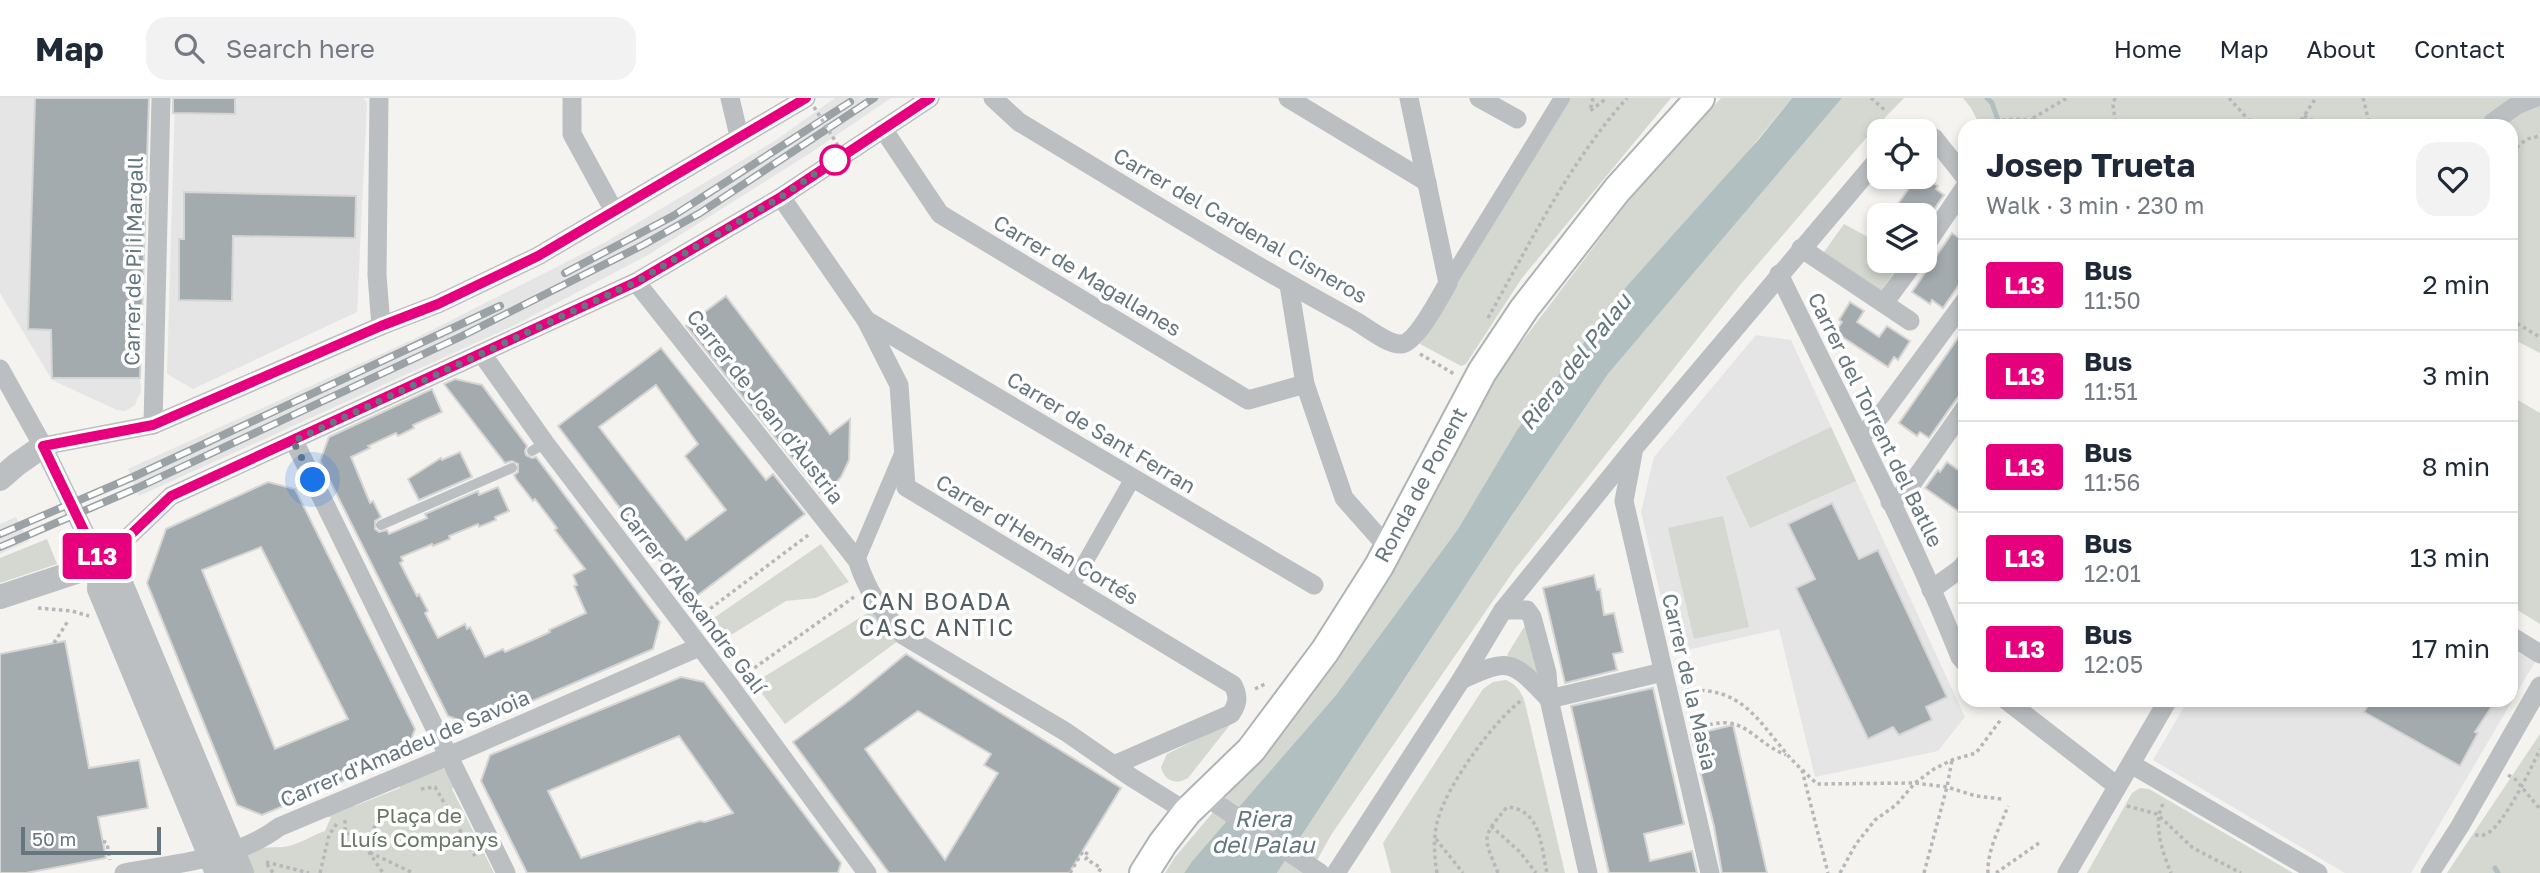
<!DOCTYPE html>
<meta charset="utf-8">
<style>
:root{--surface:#fff;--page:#f2f2f3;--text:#1f2937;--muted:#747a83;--line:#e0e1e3}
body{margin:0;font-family:"Golos Text",sans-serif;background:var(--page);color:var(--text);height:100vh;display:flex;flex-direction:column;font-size:26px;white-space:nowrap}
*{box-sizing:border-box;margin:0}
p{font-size:23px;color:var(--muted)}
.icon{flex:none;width:38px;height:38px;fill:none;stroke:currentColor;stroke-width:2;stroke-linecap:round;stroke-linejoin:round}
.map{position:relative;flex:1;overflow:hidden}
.side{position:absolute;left:1958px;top:21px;width:560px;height:588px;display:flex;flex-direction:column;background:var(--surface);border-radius:21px;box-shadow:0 4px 10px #0003}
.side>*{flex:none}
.badge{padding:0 14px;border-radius:5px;font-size:24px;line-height:46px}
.controls{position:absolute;left:1867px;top:21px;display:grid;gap:14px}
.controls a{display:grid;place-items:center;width:70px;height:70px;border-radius:14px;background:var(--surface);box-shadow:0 4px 10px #0003;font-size:35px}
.scale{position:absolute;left:21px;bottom:18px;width:140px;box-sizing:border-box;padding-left:7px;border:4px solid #66767e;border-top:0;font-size:19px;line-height:24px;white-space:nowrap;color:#66767e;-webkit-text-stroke:5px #fff;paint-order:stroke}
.you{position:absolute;width:35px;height:35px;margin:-18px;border:5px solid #fff;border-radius:50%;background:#1a73e8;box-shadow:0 0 0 10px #1a73e833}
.map>.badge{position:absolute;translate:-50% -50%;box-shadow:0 0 0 4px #fff}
.round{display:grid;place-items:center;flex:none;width:74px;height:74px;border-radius:21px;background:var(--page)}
.overview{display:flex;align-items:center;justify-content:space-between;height:119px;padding:0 28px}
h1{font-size:33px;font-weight:700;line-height:52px}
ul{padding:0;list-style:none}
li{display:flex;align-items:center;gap:21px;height:91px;padding:0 28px;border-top:2px solid var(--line)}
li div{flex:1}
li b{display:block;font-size:26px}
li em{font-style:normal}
li .badge{min-width:77px;font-weight:700;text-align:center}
header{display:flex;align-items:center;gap:42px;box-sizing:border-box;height:98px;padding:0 35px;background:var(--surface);border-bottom:2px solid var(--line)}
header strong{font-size:33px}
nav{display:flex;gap:38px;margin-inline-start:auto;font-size:24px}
.search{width:490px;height:63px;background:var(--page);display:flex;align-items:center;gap:18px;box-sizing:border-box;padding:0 24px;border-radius:21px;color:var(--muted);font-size:26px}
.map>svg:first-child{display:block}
.built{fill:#e4e5e4}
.green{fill:#d4d8d0}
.water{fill:#b1bfc1}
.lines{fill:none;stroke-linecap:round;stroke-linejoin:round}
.stream{stroke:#b1bfc1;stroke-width:5}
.building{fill:#a3abaf;stroke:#d5d5d3;stroke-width:2;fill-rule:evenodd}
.secondary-casing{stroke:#aeb3b6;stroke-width:32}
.path{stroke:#b5b8ba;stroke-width:3.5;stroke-dasharray:3.5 3.5;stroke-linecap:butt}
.service{stroke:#bbbfc2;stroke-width:10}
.pedestrian{stroke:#bbbfc2;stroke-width:16}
.minor{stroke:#bbbfc2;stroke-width:19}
.tertiary{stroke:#bbbfc2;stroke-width:24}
.secondary{stroke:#fff;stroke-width:28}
.rail-casing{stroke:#9ba2a6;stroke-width:8}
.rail{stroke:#fff;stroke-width:5;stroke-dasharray:16;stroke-linecap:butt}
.path-bridge{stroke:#b5b8ba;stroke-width:3.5;stroke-dasharray:3.5 3.5;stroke-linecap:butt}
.line-casing{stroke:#fff;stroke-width:16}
.line{stroke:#e6007e;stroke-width:10}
.walk{stroke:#66767e;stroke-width:7;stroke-dasharray:0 12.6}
.stop-dot{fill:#fff;stroke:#e6007e;stroke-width:3.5}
.labels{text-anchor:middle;stroke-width:7;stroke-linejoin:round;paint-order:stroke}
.street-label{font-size:21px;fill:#66767e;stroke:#fff}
.park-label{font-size:21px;fill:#697664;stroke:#fff}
.water-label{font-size:23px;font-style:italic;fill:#62777b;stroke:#fff}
.neighbourhood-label{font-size:23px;letter-spacing:2px;fill:#535e64;stroke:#fff}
</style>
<header>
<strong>Map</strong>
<div class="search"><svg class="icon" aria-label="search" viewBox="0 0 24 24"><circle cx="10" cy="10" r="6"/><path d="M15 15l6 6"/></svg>Search here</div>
<nav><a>Home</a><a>Map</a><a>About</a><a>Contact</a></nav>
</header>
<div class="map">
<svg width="2540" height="775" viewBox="0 0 2540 775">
<rect width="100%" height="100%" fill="#f4f3f0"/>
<!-- built -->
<g class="built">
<polygon points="0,0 148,0 140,280 141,293 135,307 125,313 117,312 52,282 0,195"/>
<polygon points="175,0 363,0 367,4 357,214 193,291 167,276"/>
<polygon points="835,0 891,0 812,54 648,157 515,227 139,398 128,371 414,241 604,145 776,42"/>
<polygon points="1756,237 1791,242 1965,619 1938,653 1815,679 1779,531 1674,555 1641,414 1654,359"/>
<polygon points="16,419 29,443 0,456 0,426"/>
<polygon points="2511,550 2535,564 2411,775 2345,775 2153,662 2188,602 2511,602"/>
</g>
<!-- green -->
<g class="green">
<polygon points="1567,0 1671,0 1522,180 1466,266 1461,268 1420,246"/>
<polygon points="1721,0 1792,0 1517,332 1458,431 1336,597 1193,762 1184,775 1165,775 1175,759 1244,678 1369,504 1505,266 1636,93"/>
<polygon points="1842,0 1904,0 1873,32 1740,187 1515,471 1331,737 1310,775 1277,775 1510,420 1608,276"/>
<polygon points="1963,0 2540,0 2540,255 2511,240 2511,28 1980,28 1971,10"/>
<polygon points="1844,126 1879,145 1880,163 1901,163 1881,193 1824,154"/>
<polygon points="2511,298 2540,315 2540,526 2511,508"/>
<polygon points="1831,329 1856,383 1750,430 1726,379"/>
<polygon points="1723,418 1749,529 1694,541 1668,430"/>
<polygon points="47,441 57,466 0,485 0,460"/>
<polygon points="821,446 849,484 816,500 786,503 723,542 708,524"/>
<polygon points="871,513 898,543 785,626 754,585"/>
<polygon points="1524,529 1529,532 1539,579 1507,557"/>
<path d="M1506,582C1517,587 1521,593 1525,605L1565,775H1391L1383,745L1483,591L1493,584Z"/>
<path d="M1233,623L1188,680C1175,688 1164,682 1161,669L1167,656Z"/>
<polygon points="2540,636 2540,775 2447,775"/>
<path d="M443,670L457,688L452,691L494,775H250L246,759C257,747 269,750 283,749C296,748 313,737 325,733L331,719H325L352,702L355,708L400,690L398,683Z"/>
<polygon points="2140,690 2149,691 2293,775 2087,775 2132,695"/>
</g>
<!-- water -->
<polygon class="water" points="1792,0 1842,0 1608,276 1510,420 1277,775 1184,775 1193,762 1336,597 1458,431 1517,332 1627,188 1759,41"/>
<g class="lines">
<!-- stream -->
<g class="stream">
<polyline points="1987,0 1992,5 2000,28"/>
<polyline points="2495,770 2498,775"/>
</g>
</g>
<!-- building -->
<g class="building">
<polygon points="35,0 149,0 140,280 52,280 51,232 28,231"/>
<polygon points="173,0 235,0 235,16 173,15"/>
<polygon points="1917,79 1923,79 1938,88 1936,91 1944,97 1930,117 1890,117"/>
<polygon points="184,94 356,98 355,140 233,138 232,203 179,202 179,141 184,141"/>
<polygon points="1952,135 1965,144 1965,178 1943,210 1932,202 1930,206 1912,194"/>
<polygon points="726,198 830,336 850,321 849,362 841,379 823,399 686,228"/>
<polygon points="1850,204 1864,213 1857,224 1879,239 1887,228 1910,243 1898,262 1894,259 1888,269 1835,234 1842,224 1839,222"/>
<polygon points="1965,230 1965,289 1929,340 1920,334 1917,338 1899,325"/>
<path d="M661,250L766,382L773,376L805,416L690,503L558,328ZM656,287L698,346L685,358L726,412L686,442L599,329Z"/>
<polygon points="455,281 482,287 527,348 525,353 526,357 532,360 536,359 660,524 653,551 474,628 448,618 320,363 329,339 432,291 442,314 413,327 414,330 398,338 396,335 368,348 370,350 351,359 370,405 373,403 381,419 375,423 375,431 379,434 387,432 389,436 427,420 425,416 478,393 479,397 498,389 509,413 495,419 496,422 479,429 478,426 449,438 450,441 433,448 432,446 401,459 403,463 400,465 417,498 419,496 428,513 425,515 438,540 465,526 467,531 470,529 485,559 503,551 505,554 537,540 550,534 549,532 586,515 574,488 577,487 573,477 585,471 555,432 557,430 535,401 533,403 516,381 514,377 518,374 518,366 512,363 505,365 444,286"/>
<polygon points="460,354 472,379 419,402 408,381 441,360 442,362"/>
<polygon points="1947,364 1965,377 1965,418 1925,390 1938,372 1940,374"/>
<path d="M268,384L295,391L415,631L405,657L262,717L237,707L147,485L166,431ZM261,449L348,621L275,651L202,472Z"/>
<polygon points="1832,405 1859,461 1878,452 1947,599 1926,609 1932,622 1899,637 1893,629 1868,641 1796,490 1815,481 1788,426"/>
<polygon points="1594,477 1597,492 1600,491 1604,517 1614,515 1623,554 1613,556 1617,572 1565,585 1543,490"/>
<polygon points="65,543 89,670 139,662 148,710 98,719 106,760 26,775 0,775 0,556"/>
<path d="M906,556L1121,690L1069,775H889L793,644L850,602ZM918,613L991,656L984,667L998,675L945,762L865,651Z"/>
<path d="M681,579L704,584L841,765L838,775H527L481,683L490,657ZM679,638L733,715L705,724L700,723L581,760L548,693Z"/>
<polygon points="1653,590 1684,726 1644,736 1650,763 1692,753 1697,775 1609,775 1571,608"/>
<polygon points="2371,602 2496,602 2475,634 2478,635 2460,668 2364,614"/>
<polygon points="1733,627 1760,744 1767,775 1722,775 1714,728 1691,637"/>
</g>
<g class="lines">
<defs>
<polyline id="secondary" points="1144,775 1163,745 1187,714 1251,652 1325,553 1379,468 1482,274 1524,211 1617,92 1700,0"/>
</defs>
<!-- secondary casing -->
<use href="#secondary" class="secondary-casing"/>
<!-- path -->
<g class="path">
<polyline points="1593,0 1590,13 1607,0"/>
<polyline points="1871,0 1887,14"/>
<polyline points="2115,0 2113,7 2116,28"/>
<polyline points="2229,0 2254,28"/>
<polyline points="2363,0 2370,28"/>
<polyline points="2304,18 2323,28"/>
<polyline points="2033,20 2067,0"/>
<path d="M1975,28C2005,19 2032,19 2062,28"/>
<polyline points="2297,28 2316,0"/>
<polyline points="2511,54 2527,41 2540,38"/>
<path d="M1488,220C1530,145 1569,65 1627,0"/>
<polyline points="2511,222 2540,239"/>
<polyline points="1420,256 1456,277"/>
<polyline points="38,510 72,513 89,518"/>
<polyline points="699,519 811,435"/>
<polyline points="54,545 68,523"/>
<polyline points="743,578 854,499"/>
<polyline points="1255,591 1265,586"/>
<path d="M1687,592C1741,590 1755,618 1786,655C1795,666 1807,676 1817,686L1915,685L1947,689L1976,698L2002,701"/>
<path d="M1696,631C1745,612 1748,641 1786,657"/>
<polyline points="1802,672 1828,775"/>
<polyline points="2508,677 2515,681 2540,711"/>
<polyline points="421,691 435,689 475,758"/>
<path d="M2163,706C2152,726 2163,755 2171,775"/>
<polyline points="379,707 369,754 413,775"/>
<polyline points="2127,708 2157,716 2193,750 2241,775"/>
<polyline points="345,722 345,732 369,754 383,775"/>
<polyline points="1491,728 1520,754 1536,775"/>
<path d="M2475,737C2479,737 2482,738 2486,736C2503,729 2532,669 2540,651"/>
<polyline points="1436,741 1463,775"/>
<polyline points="103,743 107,745 110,762"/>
<polyline points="266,764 309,775"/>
<polyline points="267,766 273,775"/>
<polyline points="320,775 329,737 338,724"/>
<polyline points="1070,775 1083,753 1089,757 1086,761 1101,770 1098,775"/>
<path d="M1437,775C1434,757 1433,738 1438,721C1448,686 1494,622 1523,601"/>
<path d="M1498,775C1483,738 1481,740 1507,709C1541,711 1541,748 1547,775"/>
<polyline points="1840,775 1856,746 1875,722 1896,707 1915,685 1934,671 1952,662 1976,655 2002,620"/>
<polyline points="1924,775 1947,689 1952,662"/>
<path d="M1988,775C1987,752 2000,729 2008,708"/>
<polyline points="1996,775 2039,745"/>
</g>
<!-- service -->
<g class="service">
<polyline points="532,353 545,345"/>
<polyline points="381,427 512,370"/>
</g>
<!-- pedestrian -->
<g class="pedestrian">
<polyline points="1448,185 1562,0"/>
<polyline points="857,462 902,356"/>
<polyline points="1071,489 1133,380"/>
</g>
<!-- minor -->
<g class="minor">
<polyline points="379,0 377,177 381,228"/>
<polyline points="572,0 572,36 614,113"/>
<polyline points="730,0 739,38"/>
<path d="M993,0L1019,24C1130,91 1240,160 1354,222C1365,228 1388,247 1401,246C1416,245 1440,199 1448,185L1409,0"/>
<polyline points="1288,0 1427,84"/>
<polyline points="1479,0 1517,21"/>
<polyline points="2493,24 2517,7 2534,0"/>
<polyline points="883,31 940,116 1248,302 1305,286"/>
<polyline points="1925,35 1934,40 1965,79"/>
<path d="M781,99L866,222L899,287L906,389L1233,587C1239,599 1238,605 1231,616L1114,667"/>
<polyline points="1925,148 1965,89"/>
<polyline points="1801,150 1910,223"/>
<path d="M1779,176C1840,303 1908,428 1960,559L1965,565"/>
<path d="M636,184L857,462C868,494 880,512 903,537L1066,634L1131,679L1187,714"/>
<polyline points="1289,187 1305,286 1344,400 1389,451"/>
<polyline points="1884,205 1915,163"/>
<polyline points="866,222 1314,487"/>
<polyline points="482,256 545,345 730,588 867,775"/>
<polyline points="0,271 43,348 100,466 171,398 636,184 781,99 930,0"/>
<polyline points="153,327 161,0"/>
<polyline points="1860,340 1881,317 1965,203"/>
<polyline points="294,343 506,775"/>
<polyline points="43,348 153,327 381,228 438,206 538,158 806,0"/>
<polyline points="1633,355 1624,403 1710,775"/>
<polyline points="1890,404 1906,394 1965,310"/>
<polyline points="1931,492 1960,471 1965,465"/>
<polyline points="1503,512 1527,512 1532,519 1547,575 1549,601 1588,775"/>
<polyline points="2511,538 2540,556"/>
<path d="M1461,582C1510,559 1512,562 1549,601"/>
<polyline points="1549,601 1663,574"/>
<polyline points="2006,602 2117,688"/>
<polyline points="2131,666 2318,775"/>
<polyline points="1205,698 1320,775"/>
<path d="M124,775C175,765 236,762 279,729L472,648L699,549"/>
<polyline points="1336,775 1461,582 1503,512 1634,350 1880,59"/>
<polyline points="2067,775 2168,602"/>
<polyline points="2430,775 2460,728 2540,588"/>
</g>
<!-- tertiary -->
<g class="tertiary">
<polyline points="0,381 16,367 43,348"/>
<polyline points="100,466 120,483 242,775"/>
<polyline points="100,466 99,491 217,775"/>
<polyline points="0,499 100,466"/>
</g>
<!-- secondary -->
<use href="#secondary" class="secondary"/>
<defs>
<g id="rail">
<polyline points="565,175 673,118 850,4"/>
<polyline points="0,436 133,379 500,208"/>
<polyline points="0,449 137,390 460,239 643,147 700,115 874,0"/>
</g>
</defs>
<!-- rail casing -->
<use href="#rail" class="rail-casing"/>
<!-- rail -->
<use href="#rail" class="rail"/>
<!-- path-bridge -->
<polyline class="path-bridge" points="814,9 839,49"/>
</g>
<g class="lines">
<defs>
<polyline id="line" points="806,0 538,158 438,206 381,228 153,327 43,348 100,466 171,398 636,184 781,99 930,0"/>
</defs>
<!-- line casing -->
<use href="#line" class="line-casing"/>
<!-- line -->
<use href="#line" class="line"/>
<!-- walk -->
<polyline class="walk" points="313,382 293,343 636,184 781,99 835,62"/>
</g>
<!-- markers -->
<circle class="stop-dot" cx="835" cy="62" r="14"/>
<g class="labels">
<!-- street labels -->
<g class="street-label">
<text transform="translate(1240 128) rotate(30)" y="7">Carrer del Cardenal Cisneros</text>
<text transform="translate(134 163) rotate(-89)" y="7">Carrer de Pi i Margall</text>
<text transform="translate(1087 178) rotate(31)" y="7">Carrer de Magallanes</text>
<text transform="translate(765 309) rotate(52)" y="7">Carrer de Joan d'Àustria</text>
<text transform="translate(1875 322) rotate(64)" y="7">Carrer del Torrent del Batlle</text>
<text transform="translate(1101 335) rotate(31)" y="7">Carrer de Sant Ferran</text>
<text transform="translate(1421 387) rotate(-62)" y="7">Ronda de Ponent</text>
<text transform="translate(1037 442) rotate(31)" y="7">Carrer d'Hernán Cortés</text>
<text transform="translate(692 502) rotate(53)" y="7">Carrer d'Alexandre Galí</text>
<text transform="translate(1689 584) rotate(77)" y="7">Carrer de la Masia</text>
<text transform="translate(405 651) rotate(-23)" y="7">Carrer d'Amadeu de Savoia</text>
</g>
<!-- park labels -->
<g class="park-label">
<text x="419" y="725">Plaça de<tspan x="419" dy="24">Lluís Companys</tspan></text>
</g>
<!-- water labels -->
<g class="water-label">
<text transform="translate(1575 264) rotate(-52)" y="8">Riera del Palau</text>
<text x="1263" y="729">Riera<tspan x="1263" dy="26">del Palau</tspan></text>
</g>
<!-- neighbourhood labels -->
<g class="neighbourhood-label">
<text x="937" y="512">CAN BOADA<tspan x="937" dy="26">CASC ANTIC</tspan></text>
</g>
</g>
</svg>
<div class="controls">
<a><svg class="icon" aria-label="locate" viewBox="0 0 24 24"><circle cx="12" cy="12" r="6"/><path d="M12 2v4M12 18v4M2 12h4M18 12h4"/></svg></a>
<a><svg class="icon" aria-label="layers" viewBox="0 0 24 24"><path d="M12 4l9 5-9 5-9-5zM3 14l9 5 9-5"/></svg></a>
</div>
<div class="scale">50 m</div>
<div class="you" style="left:313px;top:382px"></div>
<b class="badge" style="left:97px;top:458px;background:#e6007e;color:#fff">L13</b>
<section class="side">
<div class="overview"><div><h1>Josep Trueta</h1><p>Walk · 3 min · 230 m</p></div><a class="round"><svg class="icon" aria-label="heart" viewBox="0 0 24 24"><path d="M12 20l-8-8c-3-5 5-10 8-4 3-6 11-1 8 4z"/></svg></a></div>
<ul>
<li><span class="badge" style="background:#e6007e;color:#fff">L13</span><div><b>Bus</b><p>11:50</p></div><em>2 min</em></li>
<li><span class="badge" style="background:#e6007e;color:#fff">L13</span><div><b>Bus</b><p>11:51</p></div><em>3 min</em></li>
<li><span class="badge" style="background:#e6007e;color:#fff">L13</span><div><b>Bus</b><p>11:56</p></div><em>8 min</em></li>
<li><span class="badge" style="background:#e6007e;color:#fff">L13</span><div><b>Bus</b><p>12:01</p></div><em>13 min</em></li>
<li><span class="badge" style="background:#e6007e;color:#fff">L13</span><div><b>Bus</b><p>12:05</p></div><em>17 min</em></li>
</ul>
</section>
</div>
